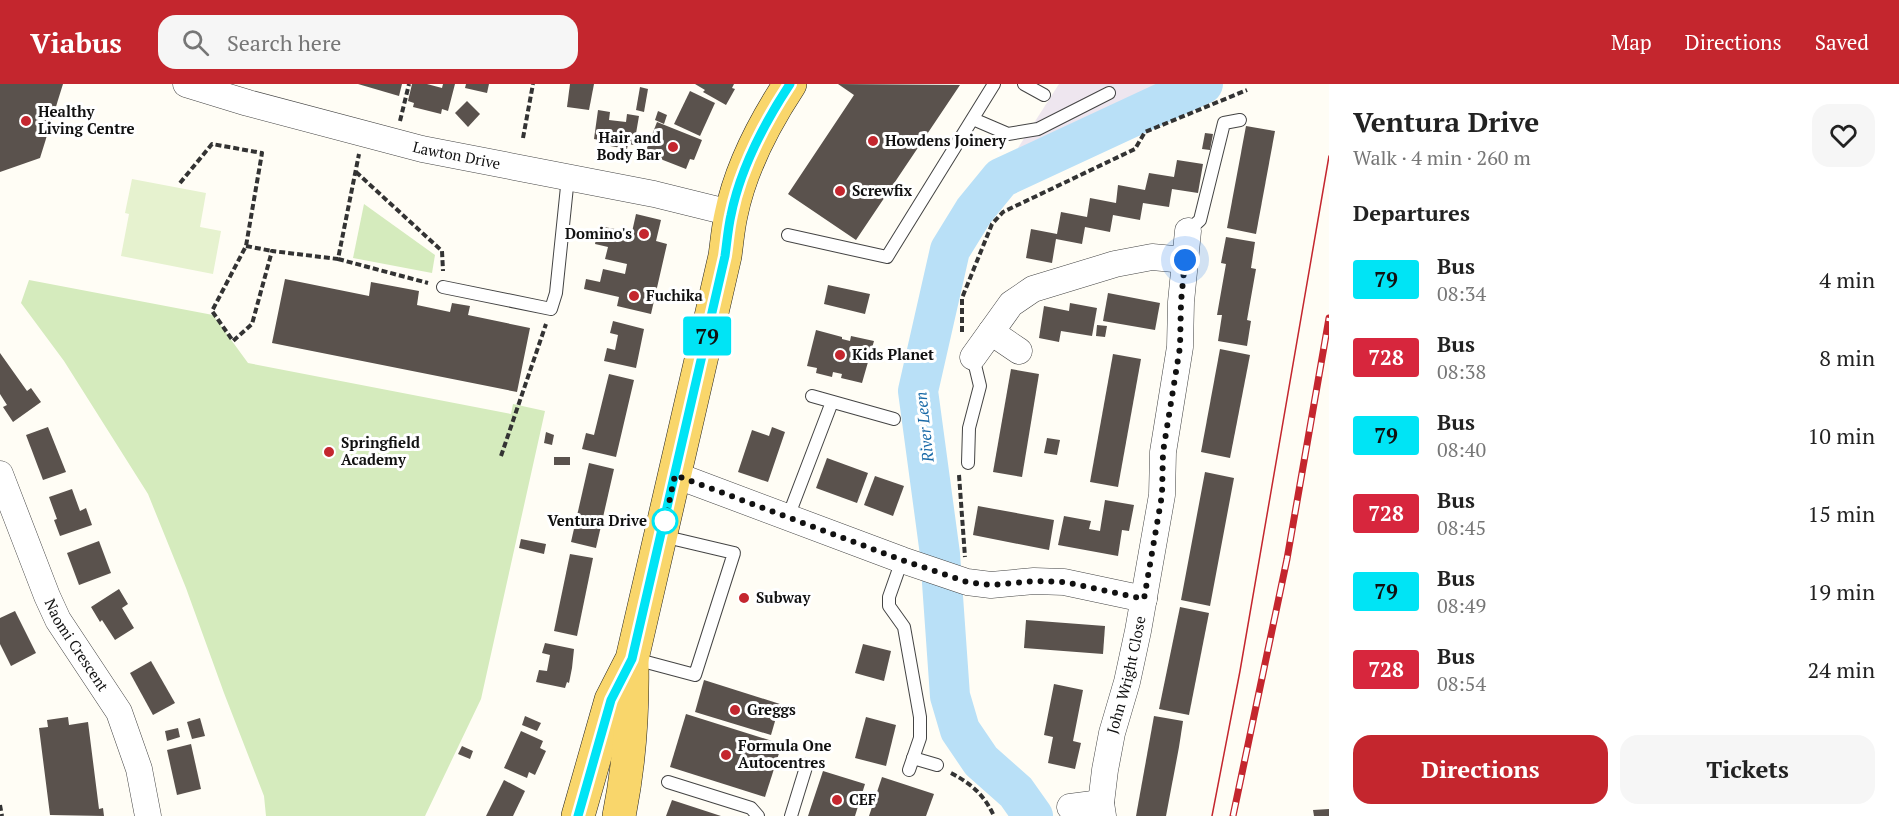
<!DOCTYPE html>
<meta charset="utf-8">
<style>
:root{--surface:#fff;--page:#f6f6f6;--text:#222;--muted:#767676;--accent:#c4262e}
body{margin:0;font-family:"PT Serif",serif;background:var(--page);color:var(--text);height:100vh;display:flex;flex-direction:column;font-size:22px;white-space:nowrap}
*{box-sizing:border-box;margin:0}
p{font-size:20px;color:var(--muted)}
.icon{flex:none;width:33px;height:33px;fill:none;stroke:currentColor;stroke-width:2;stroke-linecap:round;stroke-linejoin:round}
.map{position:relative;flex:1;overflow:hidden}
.details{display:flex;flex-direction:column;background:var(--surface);width:570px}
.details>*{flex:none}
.badge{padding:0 12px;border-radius:4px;font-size:21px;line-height:39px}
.you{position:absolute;width:30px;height:30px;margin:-15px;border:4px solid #fff;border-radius:50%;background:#1a73e8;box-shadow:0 0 0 9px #1a73e833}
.map>.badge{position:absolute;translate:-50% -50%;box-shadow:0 0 0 3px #fff}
h2{padding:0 24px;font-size:22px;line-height:54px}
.round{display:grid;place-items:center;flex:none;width:63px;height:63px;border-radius:18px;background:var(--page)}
.overview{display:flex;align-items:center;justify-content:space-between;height:102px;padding:0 24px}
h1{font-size:28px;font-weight:700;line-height:45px}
.action{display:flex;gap:12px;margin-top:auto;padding:12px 24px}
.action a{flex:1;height:69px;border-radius:18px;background:var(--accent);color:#fff;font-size:24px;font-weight:700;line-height:69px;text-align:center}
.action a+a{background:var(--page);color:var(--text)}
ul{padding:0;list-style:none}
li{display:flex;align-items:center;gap:18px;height:78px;padding:0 24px}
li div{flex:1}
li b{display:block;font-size:22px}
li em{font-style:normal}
li .badge{min-width:66px;font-weight:700;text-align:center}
header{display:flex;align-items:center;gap:36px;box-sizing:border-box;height:84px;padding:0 30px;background:var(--accent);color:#fff}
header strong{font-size:28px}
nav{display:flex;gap:33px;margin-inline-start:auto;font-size:21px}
.search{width:420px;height:54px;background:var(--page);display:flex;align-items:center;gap:15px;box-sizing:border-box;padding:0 21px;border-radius:18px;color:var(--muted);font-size:22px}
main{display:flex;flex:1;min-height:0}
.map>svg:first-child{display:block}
.industrial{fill:#eee6ef}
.green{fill:#d5ebbd}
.pitch{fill:#e6f2cf}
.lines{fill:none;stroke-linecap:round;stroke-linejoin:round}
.river{stroke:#b9e0f7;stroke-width:40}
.building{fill:#5a524d}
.service-casing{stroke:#444;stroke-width:14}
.minor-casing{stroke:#444;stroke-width:27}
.primary-casing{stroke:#222;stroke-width:34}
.path{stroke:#333;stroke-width:4;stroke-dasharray:6 3;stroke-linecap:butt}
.service{stroke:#fff;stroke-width:12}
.minor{stroke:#fff;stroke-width:26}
.primary{stroke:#f9d66b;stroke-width:33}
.tram{stroke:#c4262e;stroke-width:1.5}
.rail-casing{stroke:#c4262e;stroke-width:7}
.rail{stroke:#fff;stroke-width:4.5;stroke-dasharray:14;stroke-linecap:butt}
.line-casing{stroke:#fff;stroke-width:14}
.line{stroke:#00e4f5;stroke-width:9}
.walk{stroke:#111;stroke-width:6;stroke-dasharray:0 10.8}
.poi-dot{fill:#c4262e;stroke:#fff;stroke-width:2}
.stop-dot{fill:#fff;stroke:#00e4f5;stroke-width:3}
.labels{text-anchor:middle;stroke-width:6;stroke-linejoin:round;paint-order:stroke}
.poi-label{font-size:15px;font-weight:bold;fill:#111;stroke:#fff;text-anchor:start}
.street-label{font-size:15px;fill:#111;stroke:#fff}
.stop-label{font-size:15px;font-weight:bold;fill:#111;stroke:#fff;text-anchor:end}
.water-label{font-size:16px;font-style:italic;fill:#1768a6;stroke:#fff}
</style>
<header>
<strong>Viabus</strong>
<div class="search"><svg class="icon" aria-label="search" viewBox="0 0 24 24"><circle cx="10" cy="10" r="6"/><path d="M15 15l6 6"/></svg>Search here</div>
<nav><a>Map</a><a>Directions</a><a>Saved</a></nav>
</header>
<main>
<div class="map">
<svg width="1329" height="732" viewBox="0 0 1329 732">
<rect width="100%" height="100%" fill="#fffdf5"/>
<!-- industrial -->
<polygon class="industrial" points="1059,0 1162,0 1016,67"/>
<!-- green -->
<g class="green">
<polygon points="364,120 435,171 432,189 353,174"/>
<polygon points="29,196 213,231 248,279 511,330 513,320 545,327 481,615 425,732 266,732 264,712 224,609 186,504 148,410 64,277 21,219"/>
</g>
<!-- pitch -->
<polygon class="pitch" points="132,95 206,109 200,143 221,147 213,190 121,172 129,130 125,129"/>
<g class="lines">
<!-- river -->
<polyline class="river" points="1033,732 1016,708 981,677 960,646 950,612 940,470 918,307 950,166 974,127 1001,94 1203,0"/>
</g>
<!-- building -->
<g class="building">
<polygon points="0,0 63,0 40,74 0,88"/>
<polygon points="358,0 402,0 399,12"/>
<polygon points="412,0 427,0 442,4 443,0 455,0 448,27 442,25 441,30 413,23 414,19 408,17"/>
<polygon points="466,0 489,0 487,9 465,4"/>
<polygon points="570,0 594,0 589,26 567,23"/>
<polygon points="695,0 734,0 732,4 735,5 726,21 703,8 705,6"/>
<polygon points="838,0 960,1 856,156 788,110 854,11"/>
<polygon points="640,3 648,5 644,28 636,26"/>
<polygon points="690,7 715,19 700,52 674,40"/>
<polygon points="467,17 480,30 468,43 455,29"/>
<polygon points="598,26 610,28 609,36 626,38 627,30 639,32 634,61 628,60 627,65 599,60 599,56 594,55"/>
<polygon points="658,27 667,31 664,40 655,36"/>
<polygon points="657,38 702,56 694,76 690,75 686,85 645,69"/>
<polygon points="1246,42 1275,47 1256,150 1227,144"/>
<polygon points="1205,49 1213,50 1210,66 1202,65"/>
<polygon points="1177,76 1203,80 1198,109 1172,105 1169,123 1143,119 1140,136 1113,131 1110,148 1085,143 1082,160 1056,155 1052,179 1026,174 1031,145 1057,150 1061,128 1087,133 1090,114 1116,119 1118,101 1145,106 1149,89 1174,93"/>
<polygon points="636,130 661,136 656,157 667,160 651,230 617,222 619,213 584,205 586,195 600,198 603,185 625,190 627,180 605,175 608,163 595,160 599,142 620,146 618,154 630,157"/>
<polygon points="1226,153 1255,158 1251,184 1256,185 1247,236 1251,237 1247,262 1218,257 1222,231 1217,231 1226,180 1221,179"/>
<polygon points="285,195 369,212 371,198 419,207 417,221 450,228 452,219 470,222 468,231 530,244 517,308 272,259"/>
<polygon points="828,201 870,210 865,230 824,220"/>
<polygon points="1108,209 1160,219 1155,246 1103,237"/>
<polygon points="1070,219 1097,224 1092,252 1061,247 1059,258 1039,254 1044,222 1069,227"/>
<polygon points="613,237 644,245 636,284 604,277 607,264 615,266 618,251 610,249"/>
<polygon points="1097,241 1107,242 1105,253 1096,252"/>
<polygon points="816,246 842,253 842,255 850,257 851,252 874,257 862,299 841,294 842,290 833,288 832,293 816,289 817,284 807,282"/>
<polygon points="1220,265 1250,271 1230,374 1201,368"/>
<polygon points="0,269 27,307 31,304 41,318 13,338 3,323 7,321 0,310"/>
<polygon points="1113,270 1141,275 1118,403 1090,398"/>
<polygon points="1011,285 1039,290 1022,393 993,388"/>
<polygon points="609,290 634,296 616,373 582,365 586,349 594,351"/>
<polygon points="48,343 66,388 43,396 26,351"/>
<polygon points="772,343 785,348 768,398 738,388 752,346 769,352"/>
<polygon points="546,348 554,351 552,361 544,359"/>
<polygon points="1047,354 1060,356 1057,371 1044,369"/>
<rect x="554" y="373" width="16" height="8"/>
<polygon points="827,374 868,389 857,419 816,404"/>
<polygon points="589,379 614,385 596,464 571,458"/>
<polygon points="1205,388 1234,394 1210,522 1181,516"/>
<polygon points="875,392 904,402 893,432 864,421"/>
<polygon points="72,405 80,427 86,424 92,441 60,452 54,436 57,435 49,413"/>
<polygon points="1105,416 1134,421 1129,447 1122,446 1118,472 1058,461 1064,432 1091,437 1089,445 1100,447"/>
<polygon points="978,422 1054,436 1049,466 973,451"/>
<polygon points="521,455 546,460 544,470 519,464"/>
<polygon points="99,457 111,489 79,501 67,469"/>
<polygon points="570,470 593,474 577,552 554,547"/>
<polygon points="119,505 128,520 122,524 134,544 115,556 102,536 100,538 91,523"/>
<polygon points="1180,523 1209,529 1189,631 1159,625"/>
<polygon points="15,527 36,569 11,582 0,560 0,534"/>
<polygon points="1026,536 1105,542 1103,570 1024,564"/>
<polygon points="545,559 574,565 572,584 569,599 567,598 565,604 536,598 539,586 547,587 550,571 542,569"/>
<polygon points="863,560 891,567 884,597 855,589"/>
<polygon points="151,577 175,619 153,631 130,589"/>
<polygon points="704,596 780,620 771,651 695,628"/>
<polygon points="1054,600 1083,606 1073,657 1081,659 1075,685 1048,679 1053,653 1044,651"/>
<polygon points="686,630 782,660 765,713 670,683"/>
<polygon points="525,632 541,639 537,647 522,641"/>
<polygon points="1154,632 1183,637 1179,663 1166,732 1136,732"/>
<polygon points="68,633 69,641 88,638 99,725 103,724 104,732 50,731 39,644 48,643 47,636"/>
<polygon points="866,633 896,641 886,682 855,674"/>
<polygon points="200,634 205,652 192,655 187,638"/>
<polygon points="178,644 180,653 167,657 165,647"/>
<polygon points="521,647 543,657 540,664 546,667 535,691 529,688 527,694 504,684"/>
<polygon points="191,660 201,705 177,711 167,666"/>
<polygon points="462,662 473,667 470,675 458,670"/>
<polygon points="823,687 865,700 855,732 808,732"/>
<polygon points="882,693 934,710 926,732 869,732"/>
<polygon points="504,696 525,707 513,732 486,732"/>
<polygon points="672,716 721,732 666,732"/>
<polygon points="1329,725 1329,732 1314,732 1313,726"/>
</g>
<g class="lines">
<defs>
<g id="service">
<polyline points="1024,0 1044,11"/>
<polyline points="973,35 1008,50 1038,45 1109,9"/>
<polyline points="1188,147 1200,136 1224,39 1240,36"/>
<polyline points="788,151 887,173 994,0"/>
<polyline points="443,203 551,225 556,209 568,93"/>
<polyline points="812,312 894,335"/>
<polyline points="968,379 969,344 980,302 973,273"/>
<polyline points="788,433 832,318"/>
<polyline points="902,476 889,513 889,522 904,543 920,633 920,654 909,686"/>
<polyline points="635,575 695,591 734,469 662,452"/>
<polyline points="913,674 937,681"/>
<polyline points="668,698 751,724 758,732"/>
<polyline points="791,732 807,680"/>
</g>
<g id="minor">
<path id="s1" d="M186,0L248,19L422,65L654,110L731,129"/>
<polyline points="991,248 1019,267"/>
<polyline points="973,273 1011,220 1033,205 1115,180 1152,173 1185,176"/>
<path id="s2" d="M0,390L47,512L58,536L119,628L139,685L148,732"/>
<polyline points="675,391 902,476 967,498 991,501 1034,497 1064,498 1144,515"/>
<polyline points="1070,723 1101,719"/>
<path id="s3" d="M1103,732L1101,719L1105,686L1112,649L1127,598L1138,547L1162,411L1163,368L1180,263L1181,218L1188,147"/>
</g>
<g id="primary">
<path d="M578,732L611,616L632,575L725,172C727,158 728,144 731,131C740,86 765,38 790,0"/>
<path d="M619,732C629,682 633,631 632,579"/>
</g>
</defs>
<!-- service casing -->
<use href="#service" class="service-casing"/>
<!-- minor casing -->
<use href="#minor" class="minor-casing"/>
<!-- primary casing -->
<use href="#primary" class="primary-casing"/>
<!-- path -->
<g class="path">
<polyline points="400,37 409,0"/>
<polyline points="523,54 533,0"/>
<polyline points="356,88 442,167 443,187"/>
<polyline points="180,99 212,60 262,69 246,162 212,227 233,257 252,240 272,167 338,175 359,70"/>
<polyline points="246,162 272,167"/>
<polyline points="338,175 428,199"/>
<polyline points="962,248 962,214 992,140 1003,128 1135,65 1145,48 1247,6"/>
<polyline points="501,372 546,240"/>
<polyline points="959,391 965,473"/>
<path d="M951,689C972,700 984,711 994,732"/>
<polyline points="0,721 2,732"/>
</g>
<!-- service -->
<use href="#service" class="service"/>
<!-- minor -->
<use href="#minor" class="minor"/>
<!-- primary -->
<use href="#primary" class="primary"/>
<!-- tram -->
<polyline class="tram" points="1212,732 1240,587 1329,72"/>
<defs>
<polyline id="rail" points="1233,732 1287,475 1329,234"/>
</defs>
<!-- rail casing -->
<use href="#rail" class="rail-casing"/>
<!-- rail -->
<use href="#rail" class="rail"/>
</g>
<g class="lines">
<defs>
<path id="line" d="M578,732L611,616L632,575L725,172C727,158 728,144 731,131C740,86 765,38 790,0"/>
</defs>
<!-- line casing -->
<use href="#line" class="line-casing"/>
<!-- line -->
<use href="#line" class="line"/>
<!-- walk -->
<polyline class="walk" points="665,437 675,391 902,476 967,498 991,501 1034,497 1064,498 1144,515 1162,411 1163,368 1180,263 1181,218 1185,176"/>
</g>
<!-- markers -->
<g class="poi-dot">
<circle cx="26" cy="37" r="6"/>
<circle cx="873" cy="57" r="6"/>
<circle cx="673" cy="63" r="6"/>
<circle cx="840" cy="107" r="6"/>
<circle cx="644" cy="150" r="6"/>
<circle cx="634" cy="212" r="6"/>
<circle cx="840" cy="271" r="6"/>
<circle cx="329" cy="368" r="6"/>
<circle cx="744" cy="514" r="6"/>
<circle cx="735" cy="626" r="6"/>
<circle cx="726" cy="671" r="6"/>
<circle cx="837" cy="716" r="6"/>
</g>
<circle class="stop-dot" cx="665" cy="437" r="12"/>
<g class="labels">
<!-- poi labels -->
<g class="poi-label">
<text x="38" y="33">Healthy<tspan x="38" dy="17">Living Centre</tspan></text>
<text x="661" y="59" text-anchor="end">Hair and<tspan x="661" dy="17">Body Bar</tspan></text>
<text x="885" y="62">Howdens Joinery</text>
<text x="852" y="112">Screwfix</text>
<text x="632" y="155" text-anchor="end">Domino's</text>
<text x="646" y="217">Fuchika</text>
<text x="852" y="276">Kids Planet</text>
<text x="341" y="364">Springfield<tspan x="341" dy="17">Academy</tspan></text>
<text x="756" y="519">Subway</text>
<text x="747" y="631">Greggs</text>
<text x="738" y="667">Formula One<tspan x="738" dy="17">Autocentres</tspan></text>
<text x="849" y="721">CEF</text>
</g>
<!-- street labels -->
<g class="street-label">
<text dy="5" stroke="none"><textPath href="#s1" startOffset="280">Lawton Drive</textPath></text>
<text dy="5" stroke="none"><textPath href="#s2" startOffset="188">Naomi Crescent</textPath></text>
<text dy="5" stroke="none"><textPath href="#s3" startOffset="144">John Wright Close</textPath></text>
</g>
<!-- stop labels -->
<g class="stop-label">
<text x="647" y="442">Ventura Drive</text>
</g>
<!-- water labels -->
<g class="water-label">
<text transform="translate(924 343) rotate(-96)" y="6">River Leen</text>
</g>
</g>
</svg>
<div class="you" style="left:1185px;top:176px"></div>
<b class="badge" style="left:707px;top:252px;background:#00e4f5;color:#111">79</b>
</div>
<section class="details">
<div class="overview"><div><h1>Ventura Drive</h1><p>Walk · 4 min · 260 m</p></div><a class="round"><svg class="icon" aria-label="heart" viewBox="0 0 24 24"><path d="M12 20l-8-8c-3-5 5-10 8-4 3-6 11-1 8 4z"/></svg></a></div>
<h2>Departures</h2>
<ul>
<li><span class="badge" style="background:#00e4f5;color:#111">79</span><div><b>Bus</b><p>08:34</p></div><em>4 min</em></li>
<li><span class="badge" style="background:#d7263d;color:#fff">728</span><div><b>Bus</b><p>08:38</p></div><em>8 min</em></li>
<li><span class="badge" style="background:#00e4f5;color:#111">79</span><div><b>Bus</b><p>08:40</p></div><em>10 min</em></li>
<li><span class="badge" style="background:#d7263d;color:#fff">728</span><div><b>Bus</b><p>08:45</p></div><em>15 min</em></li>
<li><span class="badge" style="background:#00e4f5;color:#111">79</span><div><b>Bus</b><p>08:49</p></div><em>19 min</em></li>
<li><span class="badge" style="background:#d7263d;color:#fff">728</span><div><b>Bus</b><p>08:54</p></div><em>24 min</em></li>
</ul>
<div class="action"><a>Directions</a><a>Tickets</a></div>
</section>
</main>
